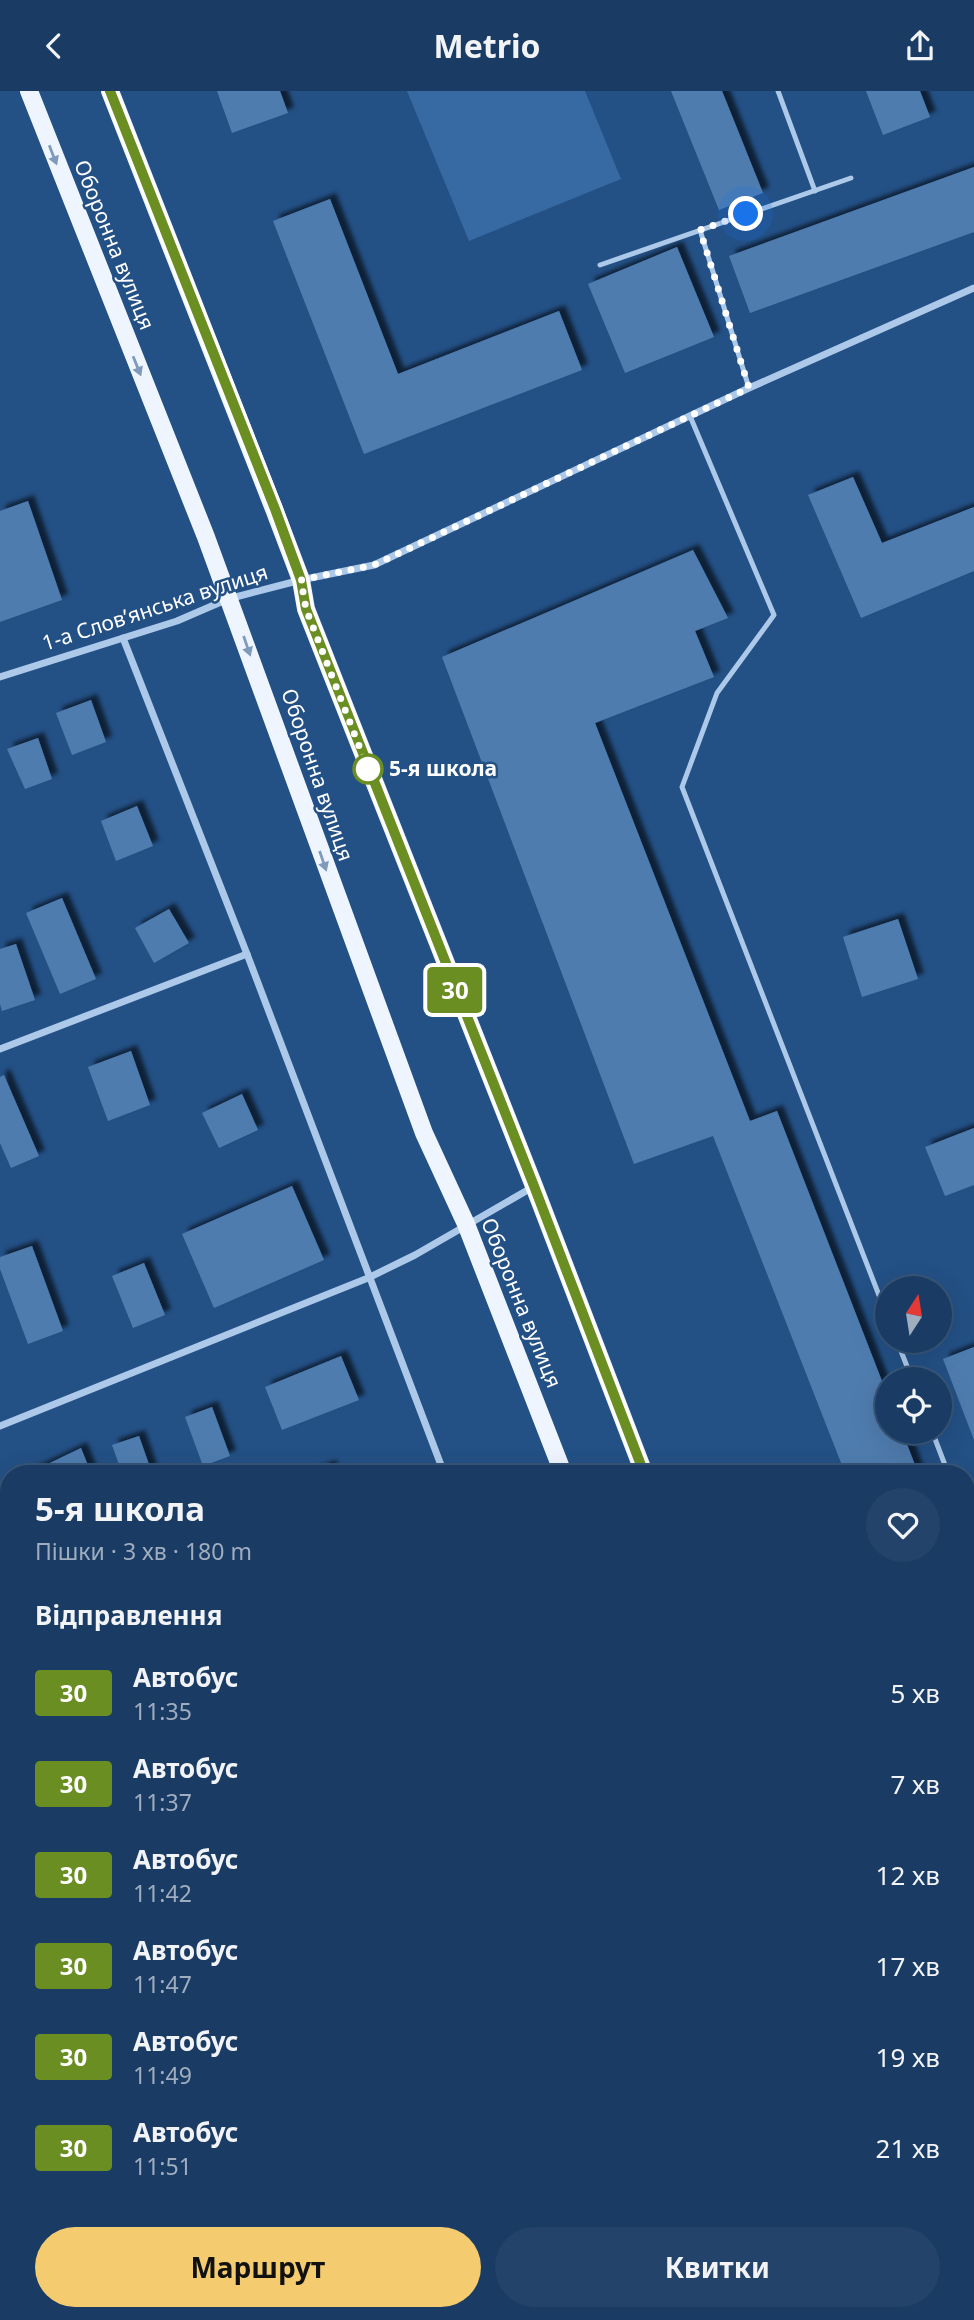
<!DOCTYPE html>
<html lang="uk">
<meta charset="utf-8">
<style>
:root{--surface:#1a3c64;--page:#23436a;--text:#f1f3f6;--muted:#9fadbf;--line:#385678;--accent:#f4cb6f}
body{margin:0;font-family:"Noto Sans",sans-serif;background:var(--page);color:var(--text);height:100vh;display:flex;flex-direction:column;font-size:26px;white-space:nowrap}
*{box-sizing:border-box;margin:0}
p{font-size:23px;color:var(--muted)}
.icon{flex:none;width:38px;height:38px;fill:none;stroke:currentColor;stroke-width:2;stroke-linecap:round;stroke-linejoin:round}
.map{position:relative;flex:1;overflow:hidden}
.details{position:absolute;left:0px;top:1374px;width:975px;height:856px;display:flex;flex-direction:column;background:var(--surface);border-radius:28px 28px 0 0;box-shadow:0 7px 28px #0002,0 0 0 2px var(--line)}
.details>*{flex:none}
.badge{padding:0 14px;border-radius:5px;font-size:24px;line-height:46px}
.needle{width:46px;rotate:12deg}
.controls{position:absolute;left:875px;top:1185px;display:grid;gap:14px}
.controls a{display:grid;place-items:center;width:77px;height:77px;border-radius:50%;background:var(--surface);box-shadow:0 7px 28px #0002,0 0 0 2px var(--line);font-size:35px}
.you{position:absolute;width:35px;height:35px;margin:-18px;border:5px solid #fff;border-radius:50%;background:#1a73e8;box-shadow:0 0 0 10px #1a73e833}
.map>.badge{position:absolute;translate:-50% -50%;box-shadow:0 0 0 4px #fff}
h2{padding:0 35px;font-size:26px;line-height:63px}
.round{display:grid;place-items:center;flex:none;width:74px;height:74px;border-radius:37px;background:var(--page)}
.headline{display:flex;align-items:center;justify-content:space-between;height:119px;padding:0 35px}
h1{font-size:33px;font-weight:700;line-height:52px}
.primary-button{display:flex;gap:14px;margin-top:auto;padding:14px 35px}
.primary-button a{flex:1;height:80px;border-radius:42px;background:var(--accent);color:#111;font-size:28px;font-weight:700;line-height:80px;text-align:center}
.primary-button a+a{background:var(--page);color:var(--text)}
ul{padding:0;list-style:none}
li{display:flex;align-items:center;gap:21px;height:91px;padding:0 35px}
li div{flex:1}
li b{display:block;font-size:26px}
li em{font-style:normal}
li .badge{min-width:77px;font-weight:700;text-align:center}
header{display:flex;justify-content:space-between;align-items:center;height:91px;padding:0 35px;background:var(--surface);font-size:32px;font-weight:700}
.map>svg:first-child{display:block}
.green{fill:#376aa2}
.building{fill:#507caf;filter:url(#shadow)}
.lines{fill:none;stroke-linecap:round;stroke-linejoin:round}
.service{stroke:#acc9e9;stroke-width:5}
.minor{stroke:#acc9e9;stroke-width:7}
.tertiary{stroke:#acc9e9;stroke-width:12}
.primary{stroke:#eff5fe;stroke-width:18}
.rail{stroke:#fff;stroke-width:5;stroke-dasharray:12 5;stroke-linecap:butt}
.oneway{fill:#7f9abb}
.line-casing{stroke:#fff;stroke-width:16}
.line{stroke:#6b8e23;stroke-width:10}
.walk{stroke:#fff;stroke-width:7;stroke-dasharray:0 12.6}
.stop-dot{fill:#fff;stroke:#6b8e23;stroke-width:3.5}
.labels{text-anchor:middle;stroke-width:5;stroke-linejoin:round;paint-order:stroke}
.street-label{font-size:21px;fill:#fff;stroke:#235085}
.stop-label{font-size:21px;font-weight:bold;fill:#fff;stroke:#235085;text-anchor:start}
</style>
<header><svg class="icon" aria-label="back" viewBox="0 0 24 24"><path d="M15 5l-7 7 7 7"/></svg>Metrio<svg class="icon" aria-label="share" viewBox="0 0 24 24"><path d="M12 15V3M7 8l5-5 5 5M5 13v7h14v-7"/></svg></header>
<div class="map">
<svg width="974" height="2229" viewBox="0 0 974 2229">
<defs>
<filter id="shadow"><feDropShadow dx="6" dy="-6" stdDeviation="2" flood-color="#0009"/></filter>
</defs>
<rect width="100%" height="100%" fill="#235085"/>
<!-- green -->
<polygon class="green" points="407,0 585,0 621,88 469,150"/>
<!-- building -->
<g class="building">
<polygon points="217,0 280,0 288,22 232,42"/>
<polygon points="671,0 722,0 763,102 719,119"/>
<polygon points="866,0 920,0 930,26 883,44"/>
<polygon points="974,76 974,141 750,222 729,165"/>
<polygon points="330,108 398,283 559,220 582,279 364,363 273,130"/>
<polygon points="677,156 714,246 625,282 588,193"/>
<polygon points="853,386 882,452 974,416 974,480 861,527 808,404"/>
<polygon points="28,410 62,509 0,531 0,420"/>
<polygon points="693,459 728,527 695,540 714,586 595,632 750,1030 777,1020 887,1303 887,1340 902,1340 918,1382 845,1382 713,1045 634,1073 442,566"/>
<polygon points="91,609 106,651 72,664 56,622"/>
<polygon points="38,647 52,688 25,698 7,658"/>
<polygon points="137,715 153,755 116,770 101,730"/>
<polygon points="62,807 96,888 60,903 26,822"/>
<polygon points="169,818 189,852 154,872 135,837"/>
<polygon points="898,828 918,888 862,906 843,846"/>
<polygon points="16,853 35,909 2,920 0,913 0,858"/>
<polygon points="131,960 150,1014 108,1030 88,976"/>
<polygon points="4,984 39,1065 11,1077 0,1052 0,986"/>
<polygon points="242,1003 258,1039 219,1057 202,1022"/>
<polygon points="974,1037 974,1094 945,1105 925,1056"/>
<polygon points="292,1095 324,1169 214,1217 182,1143"/>
<polygon points="32,1155 63,1240 28,1253 0,1178 0,1166"/>
<polygon points="144,1172 165,1224 133,1237 112,1185"/>
<polygon points="974,1256 974,1349 943,1268"/>
<polygon points="341,1265 359,1309 282,1339 265,1296"/>
<polygon points="212,1316 230,1365 203,1375 185,1326"/>
<polygon points="139,1345 152,1382 122,1382 112,1354"/>
<polygon points="81,1357 91,1382 29,1382"/>
<polygon points="330,1375 333,1382 312,1382"/>
<polygon points="9,1721 9,1757 0,1760 0,1725"/>
<polygon points="974,1730 974,1886 966,1889 966,1733"/>
<polygon points="974,1922 974,1957 970,1959 966,1948 966,1924"/>
<polygon points="0,2119 9,2140 9,2144 0,2147"/>
<polygon points="9,2164 9,2198 0,2202 0,2168"/>
<polygon points="10,2221 55,2221 58,2229 0,2229 0,2225"/>
<polygon points="272,2221 295,2221 275,2228"/>
<polygon points="723,2221 777,2221 780,2229 702,2229"/>
</g>
<g class="lines">
<!-- service -->
<g class="service">
<polyline points="778,0 815,100"/>
<polyline points="700,139 749,297"/>
<polyline points="600,174 851,87"/>
<polyline points="690,325 774,524 717,602 682,696 887,1225"/>
<polyline points="897,1250 912,1288"/>
<polyline points="932,1340 948,1382"/>
</g>
<!-- minor -->
<g class="minor">
<polyline points="123,547 247,863 444,1382"/>
<polyline points="0,586 177,530 228,508 301,489 374,474 749,297 974,197"/>
<polyline points="0,958 247,863"/>
<polyline points="0,1335 368,1187 415,1164 533,1096"/>
<polyline points="0,1879 9,1876"/>
<polyline points="0,1937 9,1960"/>
<polyline points="105,2221 108,2229"/>
</g>
<!-- tertiary -->
<polyline class="tertiary" points="436,2229 458,2221"/>
<!-- primary -->
<g class="primary">
<polyline points="29,0 206,446 424,1042 466,1133 563,1382"/>
<polyline points="110,0 274,418 301,489 306,518 534,1095 644,1382"/>
<polyline points="885,2221 889,2229"/>
<polyline points="963,2221 966,2229"/>
</g>
<!-- rail -->
<g class="rail">
<polyline points="0,1545 9,1554"/>
<polyline points="558,2221 562,2229"/>
</g>
</g>
<!-- one-way arrows -->
<defs><path id="oneway-solid" d="M-6-.8H1V-3.2L6.5 0L1 3.2V.8H-6Z" transform="scale(1.75)"/></defs>
<g class="oneway">
<use href="#oneway-solid" transform="translate(53 64) rotate(69)"/>
<use href="#oneway-solid" transform="translate(137 275) rotate(68)"/>
<use href="#oneway-solid" transform="translate(247 555) rotate(71)"/>
<use href="#oneway-solid" transform="translate(323 770) rotate(71)"/>
</g>
<g class="lines">
<defs>
<polyline id="line" points="110,0 275,418 301,489 306,518 316,543 534,1095 644,1382"/>
</defs>
<!-- line casing -->
<use href="#line" class="line-casing"/>
<!-- line -->
<use href="#line" class="line"/>
<!-- walk -->
<polyline class="walk" points="368,678 306,518 301,489 374,474 749,297 700,139 746,123"/>
</g>
<!-- markers -->
<circle class="stop-dot" cx="368" cy="678" r="14"/>
<g class="labels">
<!-- street labels -->
<g class="street-label">
<text transform="translate(114 154) rotate(68)" y="7">Оборонна вулиця</text>
<text transform="translate(155 517) rotate(-18)" y="7">1-а Слов’янська вулиця</text>
<text transform="translate(317 684) rotate(71)" y="7">Оборонна вулиця</text>
<text transform="translate(521 1212) rotate(68)" y="7">Оборонна вулиця</text>
</g>
<!-- stop labels -->
<g class="stop-label">
<text x="389" y="685">5-я школа</text>
</g>
</g>
</svg>
<div class="controls">
<a><svg class="needle" viewBox="-14 -14 28 28"><path d="M0-13l5 13h-10z" fill="#e53935"/><path d="M0 13l5-13h-10z" fill="#9fadbf"/></svg></a>
<a><svg class="icon" aria-label="locate" viewBox="0 0 24 24"><circle cx="12" cy="12" r="6"/><path d="M12 2v4M12 18v4M2 12h4M18 12h4"/></svg></a>
</div>
<div class="you" style="left:746px;top:123px"></div>
<b class="badge" style="left:455px;top:899px;background:#6b8e23;color:#fff">30</b>
<section class="details">
<div class="headline"><div><h1>5-я школа</h1><p>Пішки · 3 хв · 180 m</p></div><a class="round"><svg class="icon" aria-label="heart" viewBox="0 0 24 24"><path d="M12 20l-8-8c-3-5 5-10 8-4 3-6 11-1 8 4z"/></svg></a></div>
<h2>Відправлення</h2>
<ul>
<li><span class="badge" style="background:#6b8e23;color:#fff">30</span><div><b>Автобус</b><p>11:35</p></div><em>5 хв</em></li>
<li><span class="badge" style="background:#6b8e23;color:#fff">30</span><div><b>Автобус</b><p>11:37</p></div><em>7 хв</em></li>
<li><span class="badge" style="background:#6b8e23;color:#fff">30</span><div><b>Автобус</b><p>11:42</p></div><em>12 хв</em></li>
<li><span class="badge" style="background:#6b8e23;color:#fff">30</span><div><b>Автобус</b><p>11:47</p></div><em>17 хв</em></li>
<li><span class="badge" style="background:#6b8e23;color:#fff">30</span><div><b>Автобус</b><p>11:49</p></div><em>19 хв</em></li>
<li><span class="badge" style="background:#6b8e23;color:#fff">30</span><div><b>Автобус</b><p>11:51</p></div><em>21 хв</em></li>
</ul>
<div class="primary-button"><a>Маршрут</a><a>Квитки</a></div>
</section>
</div>
